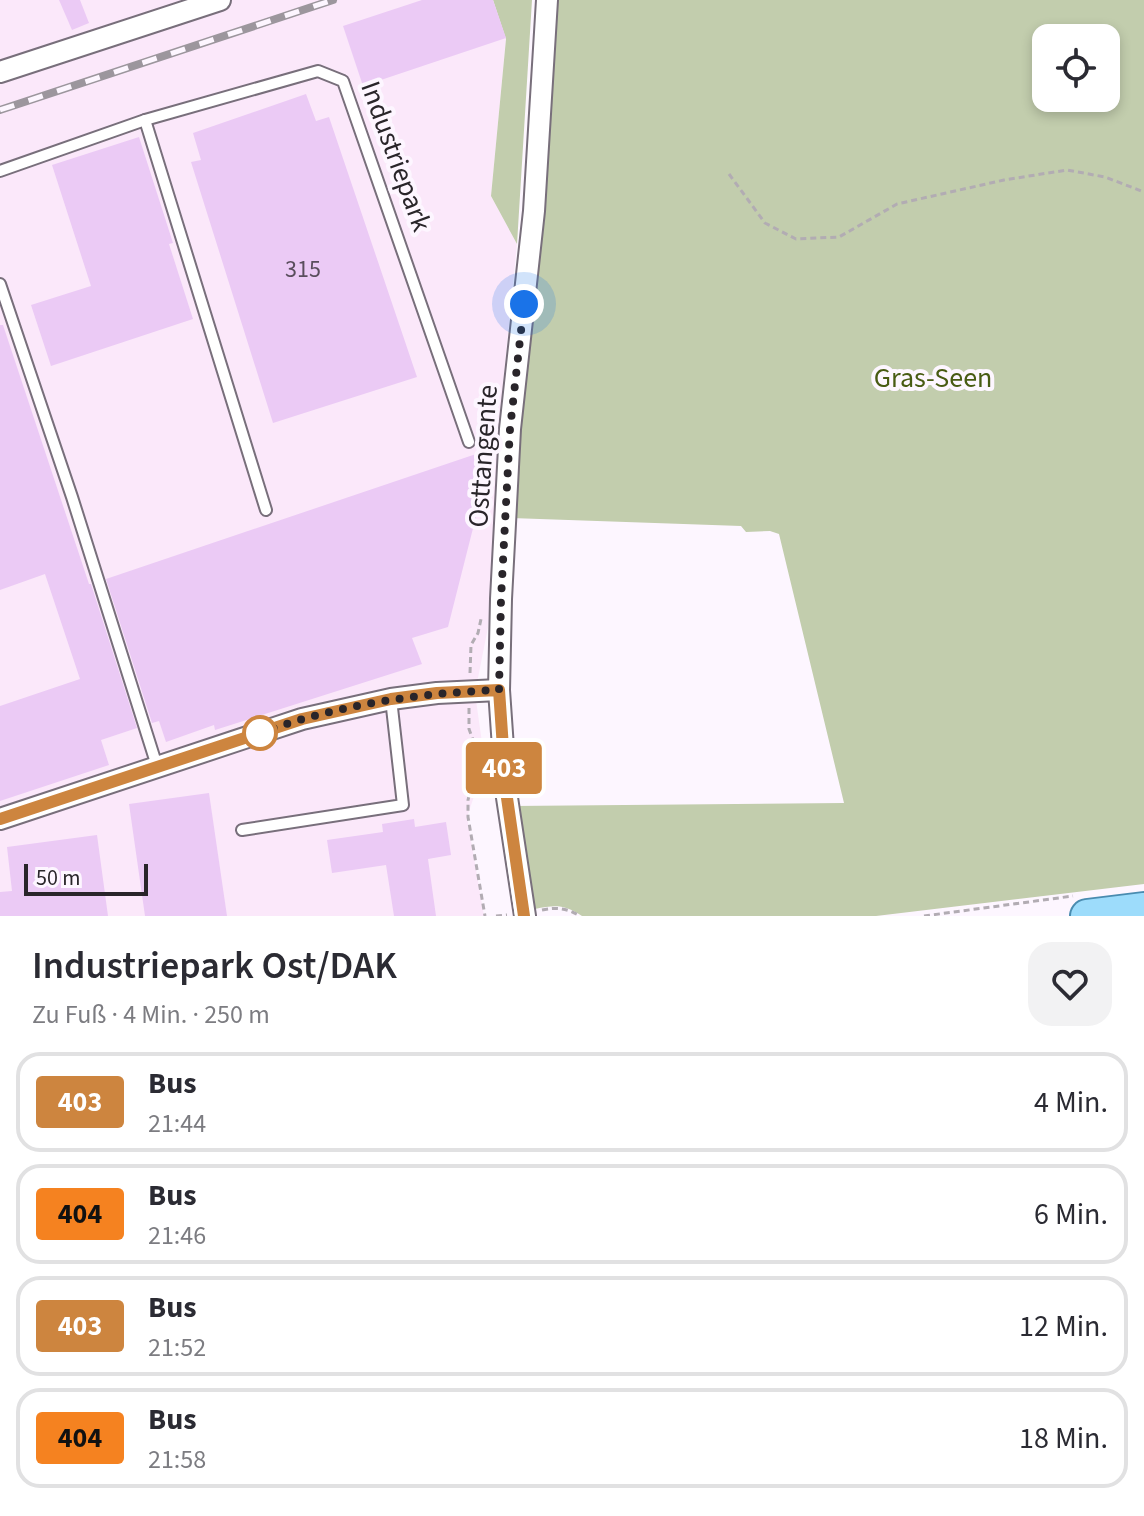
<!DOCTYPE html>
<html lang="de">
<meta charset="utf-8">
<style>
:root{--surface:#fff;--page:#f2f2f3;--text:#2b2b33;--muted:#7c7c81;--line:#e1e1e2}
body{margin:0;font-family:"Source Sans 3",sans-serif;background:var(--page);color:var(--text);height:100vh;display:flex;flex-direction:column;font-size:30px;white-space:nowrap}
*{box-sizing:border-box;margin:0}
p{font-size:26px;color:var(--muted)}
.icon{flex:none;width:44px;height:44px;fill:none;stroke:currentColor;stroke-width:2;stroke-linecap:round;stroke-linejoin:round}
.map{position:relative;height:916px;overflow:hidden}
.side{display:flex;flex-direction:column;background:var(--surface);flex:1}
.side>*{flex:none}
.badge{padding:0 16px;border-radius:6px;font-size:28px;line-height:52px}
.controls{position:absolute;left:1032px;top:24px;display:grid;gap:16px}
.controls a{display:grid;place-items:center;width:88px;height:88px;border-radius:16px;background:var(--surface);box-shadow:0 4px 12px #0003;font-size:40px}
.scale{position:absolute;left:24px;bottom:20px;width:124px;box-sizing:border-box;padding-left:8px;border:4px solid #29252a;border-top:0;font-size:22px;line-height:28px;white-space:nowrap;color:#29252a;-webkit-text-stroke:6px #fdf6ff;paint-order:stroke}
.you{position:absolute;width:40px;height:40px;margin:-20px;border:6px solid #fff;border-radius:50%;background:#1a73e8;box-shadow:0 0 0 12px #1a73e833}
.map>.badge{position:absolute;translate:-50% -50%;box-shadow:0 0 0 4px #fff}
.round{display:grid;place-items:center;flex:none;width:84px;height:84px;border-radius:24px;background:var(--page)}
.summary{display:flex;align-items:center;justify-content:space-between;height:136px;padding:0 32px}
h1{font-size:38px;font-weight:600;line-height:60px}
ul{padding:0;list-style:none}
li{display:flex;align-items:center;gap:24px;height:100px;margin:0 16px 12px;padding:0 16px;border:4px solid var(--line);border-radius:24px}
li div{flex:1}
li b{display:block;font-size:30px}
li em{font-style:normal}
li .badge{min-width:88px;font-weight:700;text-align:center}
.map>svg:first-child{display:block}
.industrial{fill:#fbe8fa}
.green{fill:#c2cdad;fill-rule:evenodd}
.building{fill:#ebcaf5}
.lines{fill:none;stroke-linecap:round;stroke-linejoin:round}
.service-casing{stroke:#786f7b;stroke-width:14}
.minor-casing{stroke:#786f7b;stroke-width:24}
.primary-casing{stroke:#4a8cb0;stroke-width:36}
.path{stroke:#b2acb3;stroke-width:3;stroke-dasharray:6 4;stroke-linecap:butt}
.service{stroke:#fff;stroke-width:10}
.minor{stroke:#fff;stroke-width:20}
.primary{stroke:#9ddcfb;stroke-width:32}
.rail-casing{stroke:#9c969d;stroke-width:8}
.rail{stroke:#fdf6ff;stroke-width:5;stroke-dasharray:15;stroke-linecap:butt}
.line-casing{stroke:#fff;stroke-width:18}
.line{stroke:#cd853f;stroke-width:12}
.walk{stroke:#29252a;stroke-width:8;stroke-dasharray:0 14.4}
.stop-dot{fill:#fff;stroke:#cd853f;stroke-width:4}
.labels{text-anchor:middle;stroke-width:8;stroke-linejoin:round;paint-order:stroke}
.number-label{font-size:24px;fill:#5a4e5d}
.street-label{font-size:28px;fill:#29252a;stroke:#fdf6ff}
.park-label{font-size:28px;fill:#485b13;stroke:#fdf6ff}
</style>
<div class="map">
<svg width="1144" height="916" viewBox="0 0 1144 916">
<rect width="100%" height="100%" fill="#fdf6ff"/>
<!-- industrial -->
<polygon class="industrial" points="0,0 493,0 506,38 491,196 517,244 498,433 492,607 475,693 485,764 467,817 484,916 0,916"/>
<!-- green -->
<g class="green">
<polygon points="493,0 532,0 517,244 491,196 506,39"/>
<path d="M557,0H1144V884L876,916H582C564,904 555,905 535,909L523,875L513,806L844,803L779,534L770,531L746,532L741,526L511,518ZM1046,38H1106V98H1046Z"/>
</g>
<!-- building -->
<g class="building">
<polygon points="59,0 80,0 89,23 72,30"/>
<polygon points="422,0 493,0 506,38 363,86 343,26"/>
<polygon points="306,94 316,121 329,117 417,377 273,423 191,162 201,160 193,133"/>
<polygon points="139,137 173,243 169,244 193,319 51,366 31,305 91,286 52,165"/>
<polygon points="0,325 3,325 89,584 91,584 137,728 101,740 109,765 0,801 0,706 80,679 45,574 0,590"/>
<polygon points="479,453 486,477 448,627 412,638 422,664 215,730 214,725 166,742 159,721 152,723 106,579"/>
<polygon points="209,793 227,916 145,916 129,804"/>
<polygon points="414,819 415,827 446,822 451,855 428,859 436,916 394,916 386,865 332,873 327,840 383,832 382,824"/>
<polygon points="97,835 108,916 0,916 0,892 12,891 7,847"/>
</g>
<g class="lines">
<defs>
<g id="service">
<polyline points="145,120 318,71 343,81 469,442"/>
<polyline points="0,171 145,120 266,510"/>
<polyline points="0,284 72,497 157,766"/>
<polyline points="242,830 403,805 391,699"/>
</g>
<g id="minor">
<polyline points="0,72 220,0"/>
<polyline points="0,819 302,719 391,699 437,693 499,690"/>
<polyline points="525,916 506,791 499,690 501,599 510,429 534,211 547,0"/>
</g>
<polyline id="primary" points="1087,916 1144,909"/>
</defs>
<!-- service casing -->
<use href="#service" class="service-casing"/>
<!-- minor casing -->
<use href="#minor" class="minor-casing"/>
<!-- primary casing -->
<use href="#primary" class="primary-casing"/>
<!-- path -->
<g class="path">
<polyline points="729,174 765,223 796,239 839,237 897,204 1004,180 1067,170 1105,177 1144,192"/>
<polyline points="470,673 471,645 478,633 481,619"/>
<polyline points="469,708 469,729 479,756 468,800 468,817 485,916"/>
<path d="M542,910C556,907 567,908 580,916"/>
<polyline points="496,916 507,915"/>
<polyline points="924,916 1073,896"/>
</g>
<!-- service -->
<use href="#service" class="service"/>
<!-- minor -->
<use href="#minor" class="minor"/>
<!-- primary -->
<use href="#primary" class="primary"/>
<defs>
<polyline id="rail" points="0,110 333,0"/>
</defs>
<!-- rail casing -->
<use href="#rail" class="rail-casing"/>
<!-- rail -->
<use href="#rail" class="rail"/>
</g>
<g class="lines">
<defs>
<polyline id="line" points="0,819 302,719 391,699 437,693 499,690 506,791 524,916"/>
</defs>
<!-- line casing -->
<use href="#line" class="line-casing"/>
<!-- line -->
<use href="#line" class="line"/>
<!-- walk -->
<path class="walk" d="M260,733C337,705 417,693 499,690L501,599L510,429L524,304"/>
</g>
<!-- markers -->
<circle class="stop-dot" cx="260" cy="733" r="16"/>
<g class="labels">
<!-- number labels -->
<g class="number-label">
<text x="303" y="277">315</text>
</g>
<!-- street labels -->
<g class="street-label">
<text transform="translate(397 156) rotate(70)" y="10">Industriepark</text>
<text transform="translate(482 456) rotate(-86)" y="10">Osttangente</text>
</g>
<!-- park labels -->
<g class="park-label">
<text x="933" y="387">Gras-Seen</text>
</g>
</g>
</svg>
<div class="controls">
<a><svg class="icon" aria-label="locate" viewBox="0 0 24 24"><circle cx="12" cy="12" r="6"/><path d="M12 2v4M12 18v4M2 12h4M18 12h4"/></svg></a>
</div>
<div class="scale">50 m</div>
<div class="you" style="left:524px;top:304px"></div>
<b class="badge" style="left:504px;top:768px;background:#cd853f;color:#fff">403</b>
</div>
<section class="side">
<div class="summary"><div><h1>Industriepark Ost/DAK</h1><p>Zu Fuß · 4 Min. · 250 m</p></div><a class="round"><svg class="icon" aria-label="heart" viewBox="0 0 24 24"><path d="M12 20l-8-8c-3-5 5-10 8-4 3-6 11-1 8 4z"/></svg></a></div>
<ul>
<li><span class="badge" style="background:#cd853f;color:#fff">403</span><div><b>Bus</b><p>21:44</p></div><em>4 Min.</em></li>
<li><span class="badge" style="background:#f58220;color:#111">404</span><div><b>Bus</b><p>21:46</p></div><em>6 Min.</em></li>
<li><span class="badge" style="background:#cd853f;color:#fff">403</span><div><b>Bus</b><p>21:52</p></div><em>12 Min.</em></li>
<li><span class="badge" style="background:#f58220;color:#111">404</span><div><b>Bus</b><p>21:58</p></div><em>18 Min.</em></li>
</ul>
</section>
